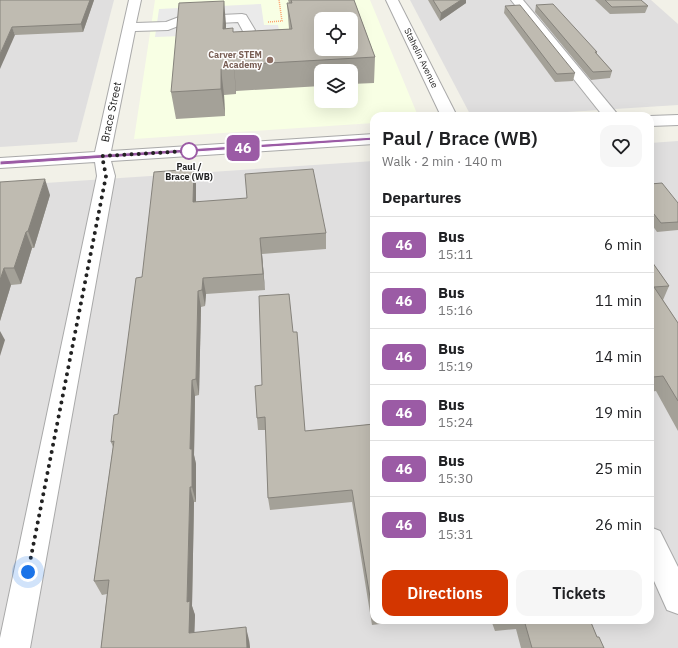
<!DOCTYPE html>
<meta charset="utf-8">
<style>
:root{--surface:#fff;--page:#f6f6f6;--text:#202124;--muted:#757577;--line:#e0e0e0;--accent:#d33600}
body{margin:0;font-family:"IBM Plex Sans",sans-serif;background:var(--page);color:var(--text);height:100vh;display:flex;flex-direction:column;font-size:15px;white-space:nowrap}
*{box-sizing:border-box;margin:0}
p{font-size:13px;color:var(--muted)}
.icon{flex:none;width:22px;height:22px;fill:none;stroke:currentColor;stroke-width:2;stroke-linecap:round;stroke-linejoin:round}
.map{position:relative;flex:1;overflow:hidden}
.drawer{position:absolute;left:370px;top:112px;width:284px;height:512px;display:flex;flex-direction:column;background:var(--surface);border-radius:12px;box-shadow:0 4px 16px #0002}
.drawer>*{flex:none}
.badge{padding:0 8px;border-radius:6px;font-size:14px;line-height:26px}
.fabs{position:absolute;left:314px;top:12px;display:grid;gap:8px}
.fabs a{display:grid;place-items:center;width:44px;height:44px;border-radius:8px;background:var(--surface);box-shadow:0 4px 16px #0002;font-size:20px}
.you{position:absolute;width:20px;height:20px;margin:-10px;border:3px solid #fff;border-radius:50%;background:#1a73e8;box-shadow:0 0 0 6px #1a73e833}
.map>.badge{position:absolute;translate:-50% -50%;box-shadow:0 0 0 2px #fff}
h2{padding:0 12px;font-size:15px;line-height:36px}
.round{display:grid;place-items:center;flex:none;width:42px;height:42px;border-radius:12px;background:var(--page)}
.overview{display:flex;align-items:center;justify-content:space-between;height:68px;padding:0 12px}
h1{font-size:19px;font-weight:600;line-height:30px}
.button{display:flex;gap:8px;margin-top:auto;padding:8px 12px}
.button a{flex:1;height:46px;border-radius:12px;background:var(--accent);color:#fff;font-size:16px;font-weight:600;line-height:46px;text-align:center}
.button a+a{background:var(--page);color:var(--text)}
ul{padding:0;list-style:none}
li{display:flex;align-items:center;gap:12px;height:56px;padding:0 12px;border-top:1px solid var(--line)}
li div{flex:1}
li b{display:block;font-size:15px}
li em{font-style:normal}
li .badge{min-width:44px;font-weight:700;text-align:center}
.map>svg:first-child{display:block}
.residential{fill:#e0dfdf}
.education{fill:#f8ffe4;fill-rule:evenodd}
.parking{fill:#eaeaea}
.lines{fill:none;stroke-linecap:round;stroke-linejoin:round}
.minor-casing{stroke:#a9a9a9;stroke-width:2}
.path{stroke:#fda26e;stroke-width:1.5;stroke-dasharray:1 1;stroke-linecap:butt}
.minor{fill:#fff;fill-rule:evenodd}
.wall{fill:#a4a198}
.shaded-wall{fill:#86837c}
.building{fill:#bfbbb1;stroke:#86837c;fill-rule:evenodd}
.line{fill:#9b5ba5;stroke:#fff}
.walk{stroke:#222;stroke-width:4;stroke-dasharray:0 7.2}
.education-dot{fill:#8d6e63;stroke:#fff;stroke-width:1.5}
.stop-dot{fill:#fff;stroke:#9b5ba5;stroke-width:2}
.labels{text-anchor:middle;stroke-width:3;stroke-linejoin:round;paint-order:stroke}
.far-education-label{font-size:9px;font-weight:bold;fill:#785e54;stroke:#fff;text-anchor:end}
.far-street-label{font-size:9px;fill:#222;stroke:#fff}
.far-stop-label{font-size:9px;font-weight:bold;fill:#222;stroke:#fff}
.street-label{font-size:11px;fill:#222;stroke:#fff}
</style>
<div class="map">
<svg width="678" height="648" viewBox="0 0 678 648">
<rect width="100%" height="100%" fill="#f2f1e8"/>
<!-- residential -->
<g class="residential">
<polygon points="0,0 114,0 77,142 0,147"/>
<polygon points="410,0 651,0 678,24 678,105 504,116 471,116"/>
<polygon points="678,141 678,648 0,648 0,186 374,161 374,620 650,620 650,143"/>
</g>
<!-- education -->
<path class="education" d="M155,0H370L418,116H374V123L134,139ZM321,19H351V49H321ZM321,71H351V101H321Z"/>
<!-- parking -->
<polygon class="parking" points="261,4 264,25 278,25 281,40 227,43 226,23 182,36 155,37 159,9"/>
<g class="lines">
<defs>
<g id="minor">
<polygon points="129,0 141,0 136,23 166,22 179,17 242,14 246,15 255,30 254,33 244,33 238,22 181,25 168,30 135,31 111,151 374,134 374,144 111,161 115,176 30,648 0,648 0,638 97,176 95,162 0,168 0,158 95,152"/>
<polygon points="386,0 398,0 457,116 441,116"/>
<polygon points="511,0 523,0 619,116 603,116"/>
<polygon points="678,115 678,125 650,126 650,116"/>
<polygon points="650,527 660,531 678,567 678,614 667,610 650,572"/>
</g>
</defs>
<!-- minor casing -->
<use href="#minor" class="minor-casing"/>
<!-- path -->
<polyline class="path" points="268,22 282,21 279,0"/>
<!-- minor -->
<use href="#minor" class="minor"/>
</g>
<!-- wall -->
<g class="wall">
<polygon points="0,0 94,0 83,32 15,35"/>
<polygon points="288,0 354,0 375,57 374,83 351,84 351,71 321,71 321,86 236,91 236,94 224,95 225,116 176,119 171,92 226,24 226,29 234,32 289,29 287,3 289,3"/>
<polygon points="428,0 466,0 466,3 440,21"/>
<polygon points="595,0 641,0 648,6 645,13 610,14"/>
<polygon points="536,5 597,52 597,54 612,71 610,78 591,80 535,12"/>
<polygon points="505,6 575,73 573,81 555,82 504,13"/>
<polygon points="194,169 196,184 196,202 326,233 326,249 262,254 265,290 206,294 205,306 201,307 199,395 195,396 194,455 196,464 196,502 194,502 192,606 195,615 194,633 249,640 250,648 101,648 107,594 102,595 94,581 113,447 111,442 118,414 142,277"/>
<polygon points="0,182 50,195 34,248 32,248 21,284 11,285 0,321"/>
<polygon points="650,184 678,203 678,230 657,232 650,222"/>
<polygon points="650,259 669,286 663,300 678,323 678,431 656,391 650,392"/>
<polygon points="293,332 305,431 374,424 374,620 412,620 372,625 352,502 270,510 268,498 266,430 258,430 257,418 262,385"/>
<polygon points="491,620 590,620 597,637 604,648 521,648 516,629 495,631"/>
</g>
<!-- shaded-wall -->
<g class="shaded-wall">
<polygon points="90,0 94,0 83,32 81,24"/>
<polygon points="461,0 466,0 466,3 440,21 441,13"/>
<polygon points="224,1 226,24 226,53 223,29"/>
<polygon points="12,27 15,35 0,69 0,54"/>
<polygon points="234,65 236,91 236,94 234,68"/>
<polygon points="221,69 224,95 225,116 221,89"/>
<polygon points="194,169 196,184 196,218 193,202"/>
<polygon points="45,179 50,195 34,248 28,231"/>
<polygon points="26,232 32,248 21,284 14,268"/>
<polygon points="260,238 262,254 265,290 263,274"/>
<polygon points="4,268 11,285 0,321 0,280"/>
<polygon points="203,278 206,294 205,306 202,290"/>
<polygon points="198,291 201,307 199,395 196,379"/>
<polygon points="0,331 5,340 0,356"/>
<polygon points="192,380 195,396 194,455 196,464 196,502 192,487 190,449"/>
<polygon points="190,487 194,502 192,606 195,615 194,646 189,633 187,602"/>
<polygon points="246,627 249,640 250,648 247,648"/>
</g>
<!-- building -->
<g class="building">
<polygon points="0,0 90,0 81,24 12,27 0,54"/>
<path d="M291,0H354L375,57L234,65V68L221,69V89L171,92L179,3L224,1L223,29L233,28V32L292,29L287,3H292ZM321,19H351V49H321Z"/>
<polygon points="433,0 461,0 441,13"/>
<polygon points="605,0 641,0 648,6 612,7"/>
<polygon points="553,4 597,52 595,52 612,71 593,72 536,5"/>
<polygon points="520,5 575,73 557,74 505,6"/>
<polygon points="194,169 193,202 247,198 245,174 313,169 326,233 260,238 263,274 203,278 202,290 198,291 196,379 192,380 190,449 192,449 192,487 190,487 187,602 190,601 189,633 246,627 247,648 101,648 109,580 94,581 114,441 111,442 114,415 118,414 136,278 142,277 154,172"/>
<polygon points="45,179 28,231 26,232 14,268 4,268 0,280 0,182"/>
<polygon points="662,183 678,203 678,222 661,223 650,209 650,184"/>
<polygon points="650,259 669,286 654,287 678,323 678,401 663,376 653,377 650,371"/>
<polygon points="289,294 293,332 297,332 305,431 374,424 374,615 373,615 352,490 268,498 265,417 257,418 255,386 262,385 259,296"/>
<polygon points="524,620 590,620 597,637 599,637 604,648 532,648"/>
</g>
<!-- line -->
<polygon class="line" points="374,137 376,138 376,140 0,165 0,161"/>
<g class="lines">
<!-- walk -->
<polyline class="walk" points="28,572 106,176 102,156 189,151"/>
</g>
<!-- markers -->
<circle class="education-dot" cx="270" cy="60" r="4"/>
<circle class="stop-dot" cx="189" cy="151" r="8"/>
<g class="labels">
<!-- far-education labels -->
<g class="far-education-label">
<text x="262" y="58">Carver STEM<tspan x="262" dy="10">Academy</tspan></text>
</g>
<!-- far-street labels -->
<g class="far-street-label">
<text transform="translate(421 58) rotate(64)" y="3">Stahelin Avenue</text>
</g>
<!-- far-stop labels -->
<g class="far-stop-label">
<text x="189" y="170">Paul /<tspan x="189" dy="10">Brace (WB)</tspan></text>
</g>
<!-- street labels -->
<g class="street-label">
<text transform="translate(111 112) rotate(-78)" y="4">Brace Street</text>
</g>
</g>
</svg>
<div class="fabs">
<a><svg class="icon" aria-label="locate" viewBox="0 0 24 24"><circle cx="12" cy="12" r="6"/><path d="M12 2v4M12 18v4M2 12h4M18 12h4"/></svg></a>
<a><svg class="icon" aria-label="layers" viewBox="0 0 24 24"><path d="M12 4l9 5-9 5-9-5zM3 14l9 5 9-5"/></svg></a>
</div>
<div class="you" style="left:28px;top:572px"></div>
<b class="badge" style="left:243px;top:148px;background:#9b5ba5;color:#fff">46</b>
<section class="drawer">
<div class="overview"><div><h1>Paul / Brace (WB)</h1><p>Walk · 2 min · 140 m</p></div><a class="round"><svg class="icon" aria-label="heart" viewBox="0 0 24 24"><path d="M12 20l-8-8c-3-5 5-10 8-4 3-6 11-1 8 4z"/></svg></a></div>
<h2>Departures</h2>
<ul>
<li><span class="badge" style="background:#9b5ba5;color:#fff">46</span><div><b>Bus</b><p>15:11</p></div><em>6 min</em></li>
<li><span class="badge" style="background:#9b5ba5;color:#fff">46</span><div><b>Bus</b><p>15:16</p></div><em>11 min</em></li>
<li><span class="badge" style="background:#9b5ba5;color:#fff">46</span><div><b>Bus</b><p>15:19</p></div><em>14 min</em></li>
<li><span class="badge" style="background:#9b5ba5;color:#fff">46</span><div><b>Bus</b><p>15:24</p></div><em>19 min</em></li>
<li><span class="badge" style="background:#9b5ba5;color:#fff">46</span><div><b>Bus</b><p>15:30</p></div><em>25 min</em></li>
<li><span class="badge" style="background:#9b5ba5;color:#fff">46</span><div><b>Bus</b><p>15:31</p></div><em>26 min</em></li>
</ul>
<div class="button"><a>Directions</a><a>Tickets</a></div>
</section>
</div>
